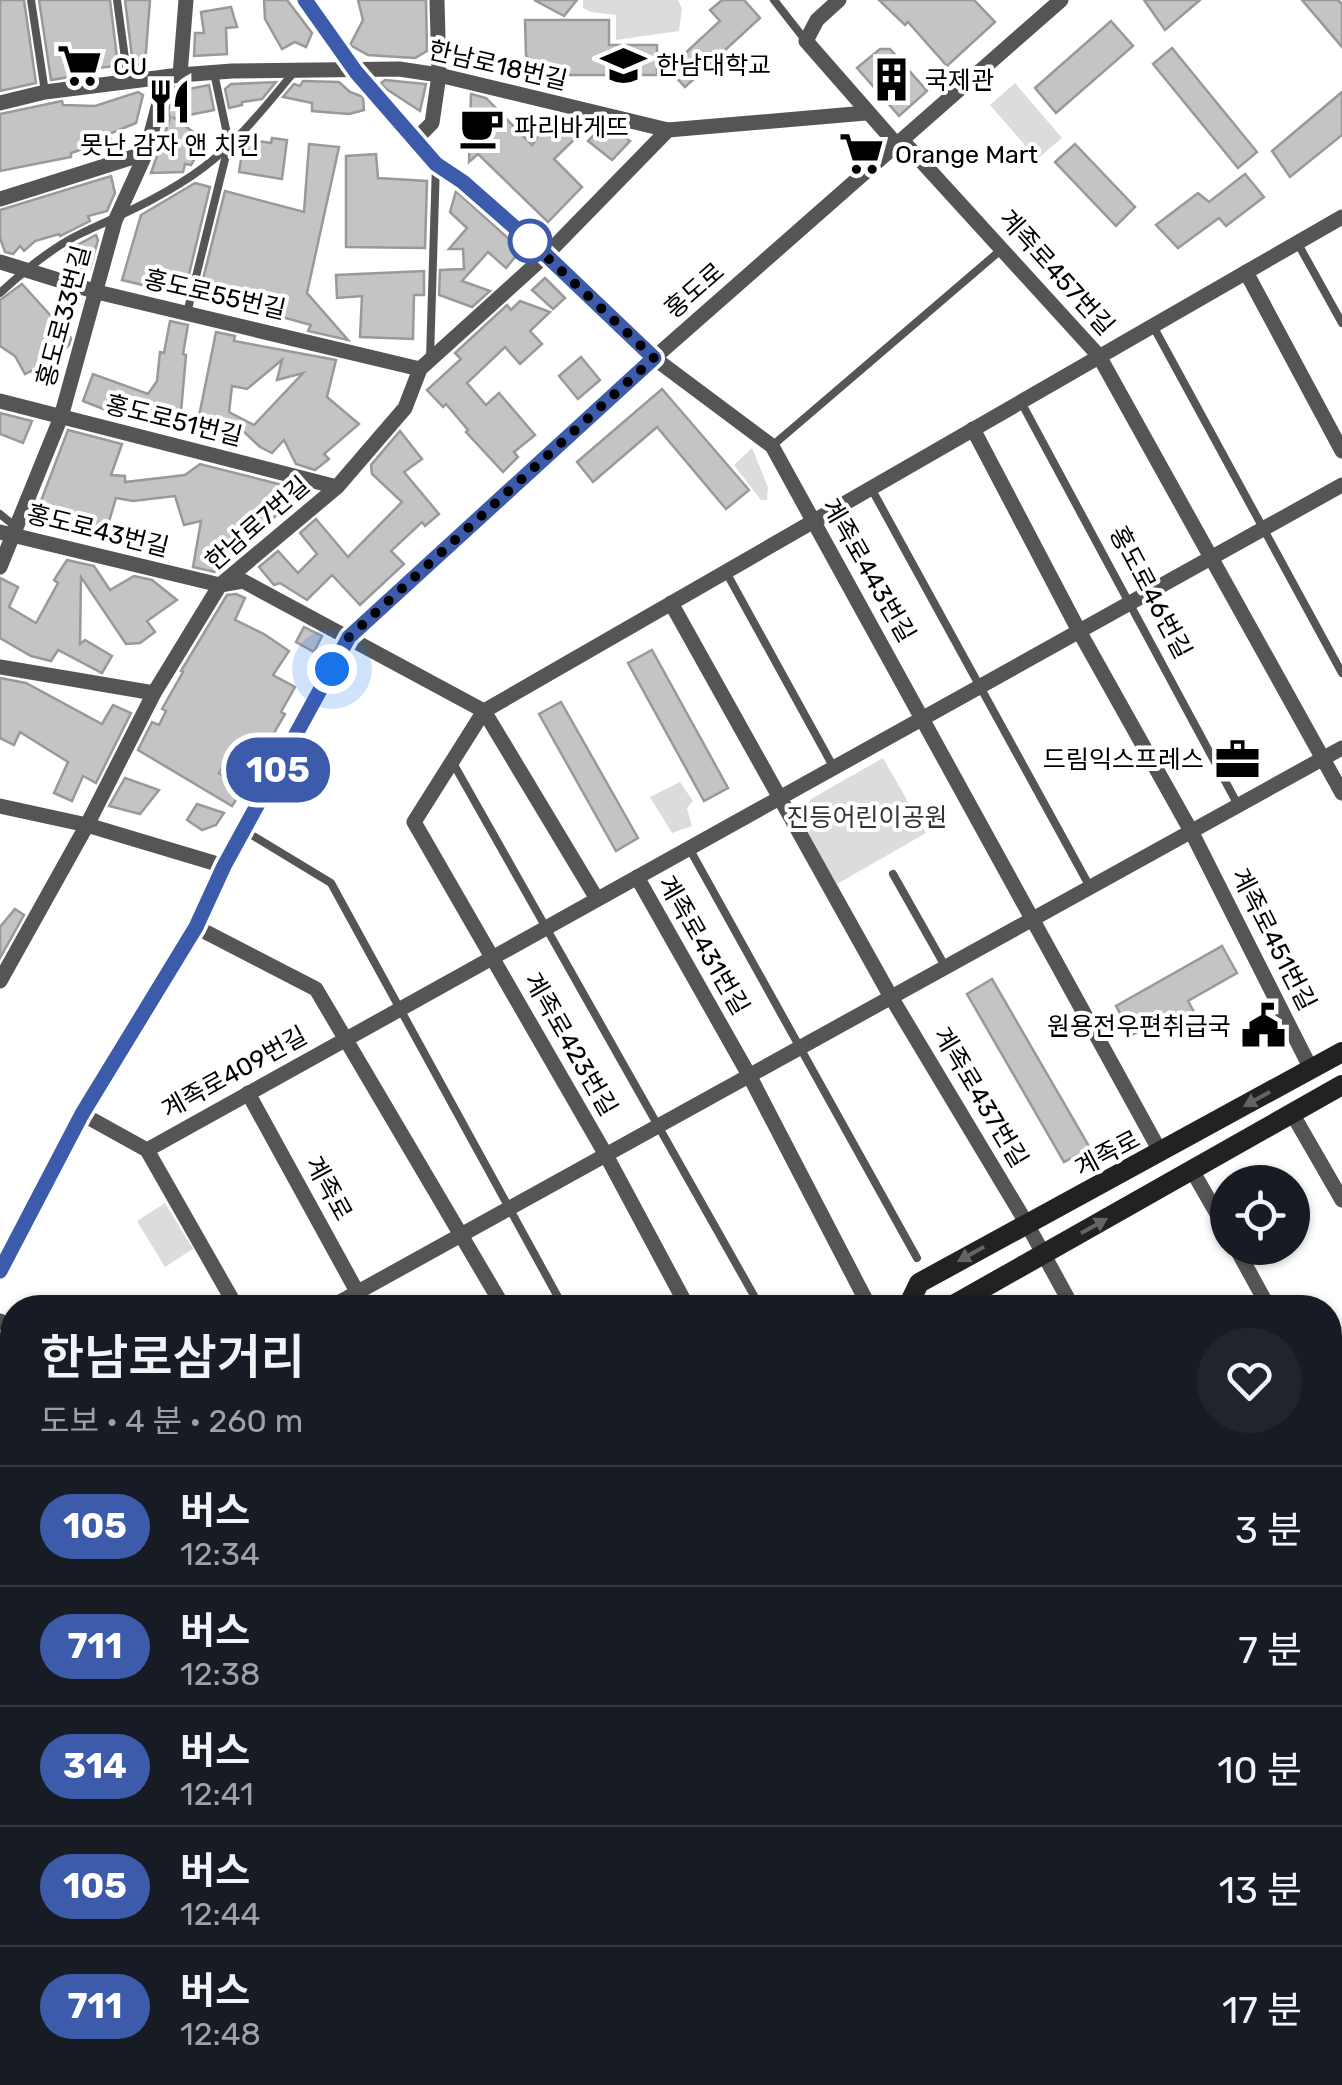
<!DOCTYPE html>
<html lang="ko">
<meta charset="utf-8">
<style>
:root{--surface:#171b24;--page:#20242c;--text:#f1f3f6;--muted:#9ea1a6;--line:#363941}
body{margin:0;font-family:Rubik,"Noto Sans KR",sans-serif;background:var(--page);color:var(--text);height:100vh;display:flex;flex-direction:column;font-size:38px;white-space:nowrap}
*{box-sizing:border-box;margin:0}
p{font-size:32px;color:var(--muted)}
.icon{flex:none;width:55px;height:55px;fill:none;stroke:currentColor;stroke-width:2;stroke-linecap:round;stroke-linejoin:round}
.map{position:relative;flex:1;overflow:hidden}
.sheet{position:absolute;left:0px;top:1295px;width:1342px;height:790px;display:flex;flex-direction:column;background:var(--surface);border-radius:40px 40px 0 0;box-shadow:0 2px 8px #0004}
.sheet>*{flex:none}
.badge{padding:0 20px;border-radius:32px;font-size:35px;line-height:65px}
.tools{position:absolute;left:1210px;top:1165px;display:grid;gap:20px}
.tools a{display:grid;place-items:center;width:100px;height:100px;border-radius:50%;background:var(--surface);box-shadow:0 2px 8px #0004;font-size:50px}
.you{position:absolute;width:50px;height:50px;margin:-25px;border:8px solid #fff;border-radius:50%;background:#1a73e8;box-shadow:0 0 0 15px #1a73e833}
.map>.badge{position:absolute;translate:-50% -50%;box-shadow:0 0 0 5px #fff}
.round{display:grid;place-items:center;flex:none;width:105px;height:105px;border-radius:52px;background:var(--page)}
.head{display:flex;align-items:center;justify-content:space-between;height:170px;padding:0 40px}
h1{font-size:48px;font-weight:600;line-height:75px}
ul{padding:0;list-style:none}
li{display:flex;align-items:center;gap:30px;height:120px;padding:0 40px;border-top:2px solid var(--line)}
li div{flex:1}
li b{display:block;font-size:38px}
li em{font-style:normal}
li .badge{min-width:110px;font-weight:700;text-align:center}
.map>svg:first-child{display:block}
.green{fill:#dcdcdc}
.building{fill:#c4c4c4;stroke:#999;stroke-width:2.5;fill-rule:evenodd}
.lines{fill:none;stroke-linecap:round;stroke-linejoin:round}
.lane{stroke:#555;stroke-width:8}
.street{stroke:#555;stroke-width:15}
.secondary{stroke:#222;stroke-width:20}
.primary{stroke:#000;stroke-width:25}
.oneway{fill:#646464}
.line-casing{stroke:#fff;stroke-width:22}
.line{stroke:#3d5bab;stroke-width:15}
.walk{stroke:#000;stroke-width:10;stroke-dasharray:0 18}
.stop-dot{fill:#fff;stroke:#3d5bab;stroke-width:5}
.labels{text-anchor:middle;stroke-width:8;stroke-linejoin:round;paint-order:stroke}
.street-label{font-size:25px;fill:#000;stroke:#fff}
.poi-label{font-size:25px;fill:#000;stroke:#fff;text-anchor:start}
.park-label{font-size:25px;fill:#333;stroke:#fff}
</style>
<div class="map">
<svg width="1342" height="2085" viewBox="0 0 1342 2085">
<rect width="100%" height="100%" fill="#fff"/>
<!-- green -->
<g class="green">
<polygon points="583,0 678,0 682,9 679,31 616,40 616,15 591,12 583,8"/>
<polygon points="1015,83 1062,138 1037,159 990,105"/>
<polygon points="752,448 768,487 767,500 761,500 734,465"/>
<polygon points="883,758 926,833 837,884 799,819 811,799"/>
<polygon points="680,782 693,801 687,808 692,826 672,833 650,797"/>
<polygon points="165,1203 193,1249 165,1267 137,1221"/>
</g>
<!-- building -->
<g class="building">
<polygon points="0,0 24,0 36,83 0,91"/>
<polygon points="39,0 110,0 118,66 76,70 77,74 70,77 51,80"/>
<polygon points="125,0 150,0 145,64 133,65"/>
<polygon points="264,0 287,0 312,33 306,47 295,42 282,49 265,19"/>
<polygon points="358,0 426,0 427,51 415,58 382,56 368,55 350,45 363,20"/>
<polygon points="534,0 577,0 564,16"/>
<polygon points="722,0 744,0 760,18 685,87 668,69 720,21 710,10"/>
<polygon points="879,0 974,0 995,22 947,66 908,22 905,25"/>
<polygon points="1144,0 1200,0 1165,30"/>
<polygon points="1302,0 1338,0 1342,4 1342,47"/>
<polygon points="231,7 237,27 226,28 227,54 194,56 195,33 204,33 201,12"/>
<polygon points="525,20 609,20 609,45 657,45 657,75 539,75 526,55"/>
<polygon points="1111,21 1133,46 1056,113 1035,88"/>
<polygon points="1172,48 1257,152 1238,168 1153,64"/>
<polygon points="880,49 890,49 927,91 899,116 857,68"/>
<polygon points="385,80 426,84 420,111 385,88 381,83"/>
<polygon points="303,81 339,82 350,92 363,97 364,110 349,114 312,111 312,103 283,97 294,84 300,86"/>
<polygon points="276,82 262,99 242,102 242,105 229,108 225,89 231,84"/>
<polygon points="209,85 214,110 174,118 200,137 200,149 191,165 185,164 183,172 151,173 170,118 168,112 175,87 184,87 184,90"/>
<polygon points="138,92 143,95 136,123 109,134 111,140 71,153 71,157 0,171 0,114 62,101 63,105 95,106"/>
<polygon points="1342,92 1342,135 1290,177 1272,151"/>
<polygon points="471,94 486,98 532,145 553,114 570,118 584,130 554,159 582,187 548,222 478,154 469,162"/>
<polygon points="603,126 616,129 630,141 612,160 588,141"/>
<polygon points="272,138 287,140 282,179 239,172 244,141 246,139 271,143"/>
<polygon points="309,144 339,147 307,293 348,340 308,331 311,325 278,316 279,313 222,299 220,306 198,299 225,191 304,212"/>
<polygon points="1075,144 1135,207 1116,226 1055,162"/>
<polygon points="376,154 378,178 427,181 425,248 346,247 346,156"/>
<polygon points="1245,174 1264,197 1226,226 1219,218 1178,248 1156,225 1198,193 1209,202"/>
<polygon points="111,176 115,193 107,211 88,216 90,221 60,236 59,234 35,241 24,251 20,246 13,254 5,252 0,238 0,210"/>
<polygon points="195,183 210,187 184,295 122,280 141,215"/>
<polygon points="456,191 521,250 506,268 488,252 462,281 490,291 472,307 439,295 440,270 464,269 463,249 449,249 467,228 450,212"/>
<polygon points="96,235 98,240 90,268 73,269 66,251"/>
<polygon points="424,271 424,295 414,295 413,339 360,337 362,296 337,298 336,275"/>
<polygon points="545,278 565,298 553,309 532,290"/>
<polygon points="22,284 71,338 69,345 37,377 31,371 25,374 15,356 0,346 0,300"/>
<polygon points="520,301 550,312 530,331 542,344 520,364 505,347 467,383 486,405 499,393 535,435 514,452 518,457 503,472 466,432 468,430 446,404 443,407 427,390 461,359 455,353 507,305 511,310"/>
<polygon points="170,321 188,325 183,354 186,355 180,423 163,414 158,423 125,405 121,416 83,401 93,374 148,394 157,381 160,352 164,353"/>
<path d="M216,332L235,336L234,341L336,360L327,397L359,424L324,454L329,459L315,470L296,464L284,440L272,453L260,447L240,428L230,448L196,431ZM282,360L277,380L303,373L254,425L229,412L232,386L247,389Z"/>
<polygon points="581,357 600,380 578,399 559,376"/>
<polygon points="662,389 749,490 726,509 657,427 593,482 577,462"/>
<polygon points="0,413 32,421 23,443 0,434"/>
<polygon points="68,430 122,444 111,475 125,476 125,482 185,475 200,464 302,490 274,510 278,514 251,538 238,523 232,559 215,572 193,567 201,521 184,525 175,496 133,501 116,498 105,535 36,514"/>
<polygon points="400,431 422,459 404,472 439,514 425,526 422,522 391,551 404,564 360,605 332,575 307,600 280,583 274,585 259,567 278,551 298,573 317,554 300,533 316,519 348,557 402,502 372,474 371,465"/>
<polygon points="67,560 94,566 110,590 134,576 152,580 177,600 147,621 155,632 140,643 126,644 81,577 80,644 85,640 112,656 102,673 58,650 51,661 31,656 0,638 0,578 18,587 9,607 36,623 58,583 54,580"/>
<polygon points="236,594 245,598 235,620 264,634 289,651 273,675 295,687 281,712 285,714 267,745 270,748 263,759 236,742 219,773 243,789 232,806 138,750 152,722 159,725 166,711 162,709 183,672 181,671 227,595"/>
<polygon points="304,627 322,636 314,652 296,642"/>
<polygon points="652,650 728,788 704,801 628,663"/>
<polygon points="0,678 26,683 102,724 113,705 131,713 96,783 83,776 72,801 54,793 68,762 20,732 14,745 0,738"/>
<polygon points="561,702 638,838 616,851 539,714"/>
<polygon points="125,778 159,790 140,814 109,806"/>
<polygon points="197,804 224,813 216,825 202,830 187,820"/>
<polygon points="15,909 24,915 0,958 0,927"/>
<polygon points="1222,946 1237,973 1188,1001 1200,1023 1183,1033 1172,1013 1132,1035 1116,1006"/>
<polygon points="992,979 1090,1148 1064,1162 967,994"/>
</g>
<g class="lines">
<!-- lane -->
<g class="lane">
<polyline points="31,0 45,92"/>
<polyline points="117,0 128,80"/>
<polyline points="774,0 806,41"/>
<polyline points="1297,242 1342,323"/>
<path d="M0,293C24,271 52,247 82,233C123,214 167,195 204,167C239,141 267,104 295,71"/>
<polyline points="187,313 229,143 214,73"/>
<polyline points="1153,326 1342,673"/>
<polyline points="430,358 436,164"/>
<polyline points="1021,402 1238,805"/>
<polyline points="772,446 1002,249"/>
<polyline points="871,488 1090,887"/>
<polyline points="0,514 16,527"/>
<polyline points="726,572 834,768"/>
<polyline points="453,763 761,1308"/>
<polyline points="245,831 331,883 564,1308"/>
<polyline points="689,848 917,1258"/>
<polyline points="893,874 945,966"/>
</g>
<!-- street -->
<g class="street">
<polyline points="305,0 356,72 436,164 463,182 546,255 654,358 772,446 1161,1153"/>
<polyline points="839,0 817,20 806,41 897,145"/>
<polyline points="180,75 186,0"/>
<polyline points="0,103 45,92 180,75 232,71 399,69 439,75 668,130 866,113"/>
<polyline points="415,140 432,123 439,75 437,0"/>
<polyline points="902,140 1099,356 1342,793"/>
<polyline points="0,199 146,153"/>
<polyline points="0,262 97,292 420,369"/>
<polyline points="1246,272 1342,451"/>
<polyline points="0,401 337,487"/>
<polyline points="973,429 1079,631 1191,831 1311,1069"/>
<polyline points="0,532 220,585 243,581 484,711 597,899"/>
<polyline points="0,567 61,417 115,221 146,153 166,77"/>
<polyline points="671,603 891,997 1027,1224 1073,1308"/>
<polyline points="0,667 154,693"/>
<polyline points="0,806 87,825 224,866"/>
<polyline points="637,877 749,1075 870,1308"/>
<polyline points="196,927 316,989 504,1308"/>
<polyline points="0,981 87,825 154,693 220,585 337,487 405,408 420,369 546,255 668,130"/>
<polyline points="248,1093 366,1308"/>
<polyline points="82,1114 147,1150 237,1308"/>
<polyline points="1293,1115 1342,1200"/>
<polyline points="147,1150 1342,485"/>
<polyline points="1193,1172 1228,1233"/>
<polyline points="1236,1248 1269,1308"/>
<polyline points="0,1271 82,1114 196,927 224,866 349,637 654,358 1061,0"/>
<polyline points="329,1308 1342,748"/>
<polyline points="688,1308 606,1155 414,822 484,711 1342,217"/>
<polyline points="0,1321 12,1327"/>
<polyline points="1330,1388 1342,1382"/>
<polyline points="1330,1417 1342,1438"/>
<polyline points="1330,1701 1342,1694"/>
<polyline points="1330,1752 1342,1772"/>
<polyline points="0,1885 12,1881"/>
<polyline points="1330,1937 1342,1937"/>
<polyline points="321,2072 340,2085"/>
<polyline points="413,2085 421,2072"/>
<polyline points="993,2085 1002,2072"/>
<polyline points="1341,2085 1342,2083"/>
</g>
<!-- secondary -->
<g class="secondary">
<polyline points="907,1308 919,1283 1342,1052"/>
<polyline points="948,1308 1342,1085"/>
<polyline points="4,2085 12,2070"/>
</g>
<!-- primary -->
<g class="primary">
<polyline points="0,1657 12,1660"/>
<polyline points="0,1689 12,1691"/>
<polyline points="728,2072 748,2085"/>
<polyline points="810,2072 829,2085"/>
</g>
</g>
<!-- one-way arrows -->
<defs><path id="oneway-solid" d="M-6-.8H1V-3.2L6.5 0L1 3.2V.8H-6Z" transform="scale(2.5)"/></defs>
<g class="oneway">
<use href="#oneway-solid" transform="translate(1257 1099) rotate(151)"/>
<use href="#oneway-solid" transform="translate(1094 1226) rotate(-29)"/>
<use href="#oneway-solid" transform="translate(971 1254) rotate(151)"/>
</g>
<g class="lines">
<defs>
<polyline id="line" points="0,1271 82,1114 196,927 224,866 349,637 654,358 546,255 463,182 436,164 356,72 305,0"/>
</defs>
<!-- line casing -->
<use href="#line" class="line-casing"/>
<!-- line -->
<use href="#line" class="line"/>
<!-- walk -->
<polyline class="walk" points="332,669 349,637 654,358 518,230 530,241"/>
</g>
<!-- icons -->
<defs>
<symbol id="university-bare" viewBox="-9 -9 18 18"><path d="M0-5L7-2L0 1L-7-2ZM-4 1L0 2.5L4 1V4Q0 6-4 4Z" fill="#000" stroke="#fff" stroke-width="2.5" paint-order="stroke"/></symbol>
<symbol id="supermarket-bare" viewBox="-9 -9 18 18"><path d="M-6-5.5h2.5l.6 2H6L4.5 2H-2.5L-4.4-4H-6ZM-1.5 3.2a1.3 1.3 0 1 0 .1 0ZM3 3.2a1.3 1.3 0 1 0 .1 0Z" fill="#000" stroke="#fff" stroke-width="2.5" paint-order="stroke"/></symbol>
<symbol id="building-bare" viewBox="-9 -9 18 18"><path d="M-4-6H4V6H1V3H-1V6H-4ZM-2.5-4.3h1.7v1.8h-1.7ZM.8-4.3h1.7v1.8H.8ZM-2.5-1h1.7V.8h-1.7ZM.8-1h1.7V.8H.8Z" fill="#000" stroke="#fff" stroke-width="2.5" paint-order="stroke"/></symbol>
<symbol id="restaurant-bare" viewBox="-9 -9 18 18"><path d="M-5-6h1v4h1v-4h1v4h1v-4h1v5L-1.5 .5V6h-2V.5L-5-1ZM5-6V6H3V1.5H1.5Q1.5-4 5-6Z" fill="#000" stroke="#fff" stroke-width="2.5" paint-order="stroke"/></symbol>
<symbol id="cafe-bare" viewBox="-9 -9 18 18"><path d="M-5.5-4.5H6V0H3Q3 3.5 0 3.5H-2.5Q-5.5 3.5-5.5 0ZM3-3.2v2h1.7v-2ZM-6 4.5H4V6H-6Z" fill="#000" stroke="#fff" stroke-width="2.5" paint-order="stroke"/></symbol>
<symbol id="office-bare" viewBox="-9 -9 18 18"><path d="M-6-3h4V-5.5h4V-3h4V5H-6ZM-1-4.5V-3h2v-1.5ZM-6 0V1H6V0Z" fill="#000" stroke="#fff" stroke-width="2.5" paint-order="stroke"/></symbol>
<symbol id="civic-bare" viewBox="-9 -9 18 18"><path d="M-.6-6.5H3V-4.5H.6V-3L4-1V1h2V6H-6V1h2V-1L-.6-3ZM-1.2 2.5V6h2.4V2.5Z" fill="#000" stroke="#fff" stroke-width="2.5" paint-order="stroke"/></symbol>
</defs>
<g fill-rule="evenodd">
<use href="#university-bare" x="592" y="34" width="63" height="63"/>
<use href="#supermarket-bare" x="48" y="34" width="63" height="63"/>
<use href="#building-bare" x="860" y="48" width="63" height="63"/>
<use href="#restaurant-bare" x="138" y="70" width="63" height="63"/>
<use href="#cafe-bare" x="450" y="96" width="63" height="63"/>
<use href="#supermarket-bare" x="830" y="122" width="63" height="63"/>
<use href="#office-bare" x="1206" y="728" width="63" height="63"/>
<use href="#civic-bare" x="1232" y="994" width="63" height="63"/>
</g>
<!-- markers -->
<circle class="stop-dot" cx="530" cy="241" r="20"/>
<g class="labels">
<!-- street labels -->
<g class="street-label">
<text transform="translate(498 65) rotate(13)" y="9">한남로18번길</text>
<text transform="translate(1057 272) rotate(48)" y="9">계족로457번길</text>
<text transform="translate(694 290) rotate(-41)" y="9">홍도로</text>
<text transform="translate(215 294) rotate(13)" y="9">홍도로55번길</text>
<text transform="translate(63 316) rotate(-75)" y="9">홍도로33번길</text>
<text transform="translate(174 420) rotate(14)" y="9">홍도로51번길</text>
<text transform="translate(257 523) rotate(-41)" y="9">한남로7번길</text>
<text transform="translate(98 530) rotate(14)" y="9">홍도로43번길</text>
<text transform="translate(869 570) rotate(60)" y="9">계족로443번길</text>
<text transform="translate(1151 592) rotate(62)" y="9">홍도로46번길</text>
<text transform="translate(1274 939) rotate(63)" y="9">계족로451번길</text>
<text transform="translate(704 945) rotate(60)" y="9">계족로431번길</text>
<text transform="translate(571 1044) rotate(60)" y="9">계족로423번길</text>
<text transform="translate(234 1072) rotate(-29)" y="9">계족로409번길</text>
<text transform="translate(981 1097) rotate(59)" y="9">계족로437번길</text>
<text transform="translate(1107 1153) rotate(-28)" y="9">계족로</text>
<text transform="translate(329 1188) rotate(61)" y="9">계족로</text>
</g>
<!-- poi labels -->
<g class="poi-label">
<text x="656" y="74">한남대학교</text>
<text x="113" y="75">CU</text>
<text x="925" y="89">국제관</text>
<text x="514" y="136">파리바게뜨</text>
<text x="170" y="154" text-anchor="middle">못난 감자 앤 치킨</text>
<text x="895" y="163">Orange Mart</text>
<text x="1204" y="768" text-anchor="end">드림익스프레스</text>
<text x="1231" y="1035" text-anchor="end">원용전우편취급국</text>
</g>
<!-- park labels -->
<g class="park-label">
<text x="867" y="826">진등어린이공원</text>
</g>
</g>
</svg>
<div class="tools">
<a><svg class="icon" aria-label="locate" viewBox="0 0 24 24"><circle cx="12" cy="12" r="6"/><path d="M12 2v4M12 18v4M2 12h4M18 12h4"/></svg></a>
</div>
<div class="you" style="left:332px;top:669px"></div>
<b class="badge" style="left:278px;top:770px;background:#3d5bab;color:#fff">105</b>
<section class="sheet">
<div class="head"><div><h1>한남로삼거리</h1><p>도보 · 4 분 · 260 m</p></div><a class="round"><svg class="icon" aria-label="heart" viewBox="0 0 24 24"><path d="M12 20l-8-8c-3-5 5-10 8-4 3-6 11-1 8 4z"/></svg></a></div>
<ul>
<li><span class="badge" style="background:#3d5bab;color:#fff">105</span><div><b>버스</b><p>12:34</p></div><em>3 분</em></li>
<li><span class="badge" style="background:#3d5bab;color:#fff">711</span><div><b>버스</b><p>12:38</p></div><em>7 분</em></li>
<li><span class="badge" style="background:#3d5bab;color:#fff">314</span><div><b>버스</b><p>12:41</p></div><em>10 분</em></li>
<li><span class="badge" style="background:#3d5bab;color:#fff">105</span><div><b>버스</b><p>12:44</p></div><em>13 분</em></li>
<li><span class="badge" style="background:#3d5bab;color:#fff">711</span><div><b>버스</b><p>12:48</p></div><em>17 분</em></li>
</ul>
</section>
</div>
